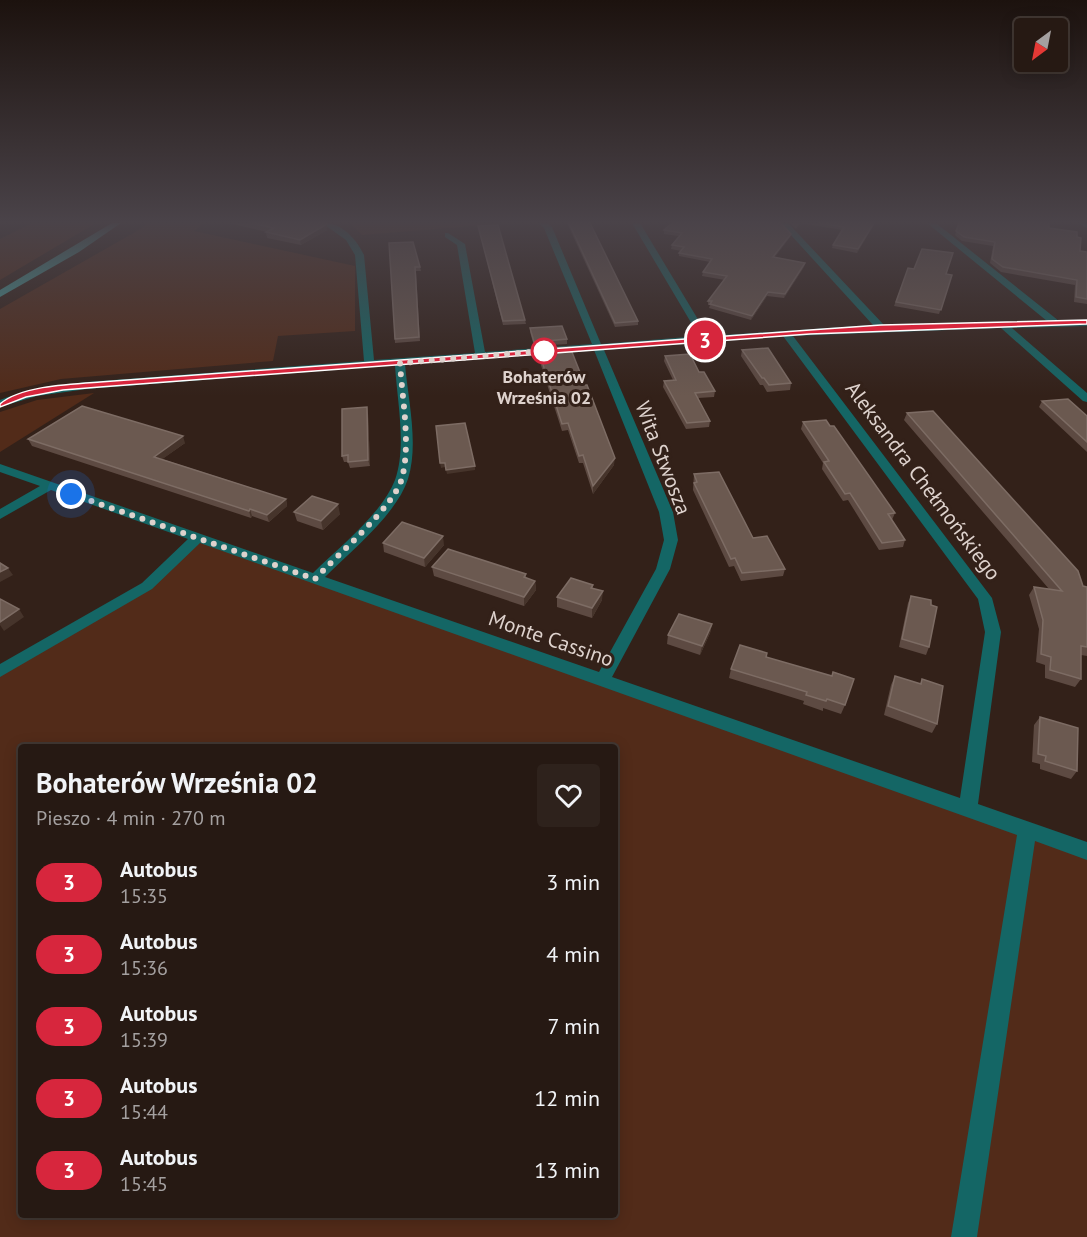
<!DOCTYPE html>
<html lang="pl">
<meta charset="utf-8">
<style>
:root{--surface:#261913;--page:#2e221c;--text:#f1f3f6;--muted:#a4a0a0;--line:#423833}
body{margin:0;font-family:"PT Sans",sans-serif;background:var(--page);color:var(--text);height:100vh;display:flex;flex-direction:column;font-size:22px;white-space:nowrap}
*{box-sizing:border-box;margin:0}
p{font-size:20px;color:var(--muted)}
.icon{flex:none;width:33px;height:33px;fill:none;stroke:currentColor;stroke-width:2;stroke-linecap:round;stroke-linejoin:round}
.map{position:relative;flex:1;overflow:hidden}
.panel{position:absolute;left:18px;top:744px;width:600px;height:474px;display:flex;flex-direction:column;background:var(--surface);border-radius:6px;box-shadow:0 3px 15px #0003,0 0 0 2px var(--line)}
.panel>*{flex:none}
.badge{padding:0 12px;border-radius:20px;font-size:21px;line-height:39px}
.needle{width:39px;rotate:212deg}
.tools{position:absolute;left:1014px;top:18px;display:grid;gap:12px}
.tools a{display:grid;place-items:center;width:54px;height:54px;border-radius:6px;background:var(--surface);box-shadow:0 3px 15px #0003,0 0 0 2px var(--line);font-size:30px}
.you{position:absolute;width:30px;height:30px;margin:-15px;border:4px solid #fff;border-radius:50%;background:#1a73e8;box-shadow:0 0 0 9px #1a73e833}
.map>.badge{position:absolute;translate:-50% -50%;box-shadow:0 0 0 3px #fff}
.round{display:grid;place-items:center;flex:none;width:63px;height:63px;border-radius:6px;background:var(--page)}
.headline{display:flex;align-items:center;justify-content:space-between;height:102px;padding:0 18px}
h1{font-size:28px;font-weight:600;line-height:45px}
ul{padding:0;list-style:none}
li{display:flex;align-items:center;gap:18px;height:72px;padding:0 18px}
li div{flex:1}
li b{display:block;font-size:22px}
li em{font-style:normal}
li .badge{min-width:66px;font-weight:700;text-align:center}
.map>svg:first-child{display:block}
.green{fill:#522b19;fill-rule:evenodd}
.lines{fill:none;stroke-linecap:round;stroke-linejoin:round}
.minor{fill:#146665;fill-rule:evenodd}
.major{fill:#459d9b;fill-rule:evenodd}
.wall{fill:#5d4a42}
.shaded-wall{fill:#46342b}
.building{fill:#6b5950;stroke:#7d6c64;stroke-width:1.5}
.line{fill:#d7263d;stroke:#fff;stroke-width:1.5}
.walk{stroke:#ded2cd;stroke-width:6;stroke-dasharray:0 10.8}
.stop-dot{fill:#fff;stroke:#d7263d;stroke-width:3}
.labels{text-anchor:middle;stroke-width:6;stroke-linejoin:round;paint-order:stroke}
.far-stop-label{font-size:18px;font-weight:bold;fill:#ded2cd;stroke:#332119}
.street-label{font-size:21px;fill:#ded2cd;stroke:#332119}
</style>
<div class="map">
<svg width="1087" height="1237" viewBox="0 0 1087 1237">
<rect width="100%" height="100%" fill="#332119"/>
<!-- green -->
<g class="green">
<polygon points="32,223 96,223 0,280 0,239"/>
<polygon points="148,223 204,223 194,231 355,266 355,331 278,336 273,361 61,379 0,393 0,309 137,231"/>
<polygon points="350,223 511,223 362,235"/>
<polygon points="94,393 0,452 0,412 37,400"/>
<path d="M197,538L1087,853V1237H0V671L147,586ZM21,747H615V1215H21Z"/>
</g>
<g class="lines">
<!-- minor -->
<g class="minor">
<path d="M322,223C341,222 356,238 364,255L374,360L475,353L457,245L445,237V233H448L465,244L485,352L592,344L544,228L538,223H547L552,227L601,344L699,336L632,223H640L708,336L873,325L780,223H788L884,325L1047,321L927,223H936L1059,321L1087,320V326L1012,328L1087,393V402L1083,401L1001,328L793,336L992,598L1001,632L978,804L1087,842V860L1035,841L977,1237H951L1017,835L200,543L152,589L0,677V664L142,583L188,539L51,490L0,519V509L40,486L0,472V464L313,573C339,547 382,514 395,480C407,446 397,401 395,365L87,389L37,396L0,407V400L8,397L49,387L87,382L364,361L355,255L346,240ZM783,336L978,599L985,632L960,798L612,677L670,569L678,540L673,512L604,350ZM594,350L659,512L664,540L656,569L599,672L325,577C352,550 396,515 408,479C419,444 408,400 405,364Z"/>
<polygon points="1078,223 1087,223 1087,228"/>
</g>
<!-- major -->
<polygon class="major" points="112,223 121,223 79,252 0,297 0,290"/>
</g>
<!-- wall -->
<g class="wall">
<polygon points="229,223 324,223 327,230 301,245 267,238 266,232 267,232"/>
<polygon points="567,223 590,223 638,321 638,325 615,327"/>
<polygon points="790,223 875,223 857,253 832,248 833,245 842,230 800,223 796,229"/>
<polygon points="959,223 1049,228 1077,237 1080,251 1087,252 1087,304 1074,302 1075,285 1001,272 990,263 993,246 962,241 955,235"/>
<polygon points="478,226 525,320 526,324 503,325"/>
<polygon points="664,230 791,234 790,237 775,257 805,263 804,267 784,298 767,296 751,320 709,308 710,305 708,305 708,301 725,280 702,276 703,272 710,262 679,256 679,253 681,251 671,249 672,245 679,236 664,234"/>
<polygon points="389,243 420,267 421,271 416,271 420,341 395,343"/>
<polygon points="908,268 952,275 939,314 894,306"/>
<polygon points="530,328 567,339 567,344 534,346 530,332"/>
<polygon points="538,349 614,465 593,494 583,463 579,463 568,430 562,431 538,356"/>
<polygon points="742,350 791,383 790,390 767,392 763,385 760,385 741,356"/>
<polygon points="665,356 699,372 715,391 714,397 698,398 710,421 709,427 686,429 663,387 664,381 673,380 664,361"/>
<polygon points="1042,401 1087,416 1087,452 1039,407"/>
<polygon points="368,413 370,466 350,468 348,462 344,462 342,456"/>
<polygon points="907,413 1083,586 1087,587 1087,656 1081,655 1081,679 1075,687 1045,678 1045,665 1036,662 1039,629 1029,595 1034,587 1049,589 904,420"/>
<polygon points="803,422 895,513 892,520 905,540 903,547 879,550 848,500 843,501 822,469 823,463 801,429"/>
<polygon points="28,439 185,443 162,459 286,499 287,506 269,522 252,516 251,518 32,446"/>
<polygon points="694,474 753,538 785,569 783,576 741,581 734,566 729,567 693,490"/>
<polygon points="294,512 340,514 323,530 297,521"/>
<polygon points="383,543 444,545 425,567 384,552"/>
<polygon points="432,567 526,574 526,578 535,581 536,590 524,606 434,576"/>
<polygon points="593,585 593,588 602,600 592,618 557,607 557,597"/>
<polygon points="911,596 929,647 926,655 899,647 908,603"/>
<polygon points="712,624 710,633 700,655 667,644 668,635"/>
<polygon points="766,657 845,705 841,714 823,708 823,711 803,704 804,701 729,678 731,669"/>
<polygon points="895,676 920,684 922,679 937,724 932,733 884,715 891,685"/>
<polygon points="1040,717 1077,771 1071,779 1040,769 1040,764 1032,762 1034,725"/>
</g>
<!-- shaded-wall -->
<g class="shaded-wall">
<polygon points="874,223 875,223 857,253 858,249"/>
<polygon points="327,224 327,230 301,245 300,240"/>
<polygon points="791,234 790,237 772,261 773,257"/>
<polygon points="805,263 804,267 784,298 785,294"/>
<polygon points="768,292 767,296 751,320 752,316"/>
<polygon points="367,407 368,413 370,466 368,460"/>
<polygon points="183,436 185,443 157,463 154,457"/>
<polygon points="615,458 614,465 593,494 593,486"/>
<polygon points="440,463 445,463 445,467 441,468"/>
<polygon points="475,466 475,470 447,474 446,470"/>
<polygon points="286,499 287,506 269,522 267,515"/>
<polygon points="338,504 340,514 323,530 321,521"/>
<polygon points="250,509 252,516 251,518 249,511"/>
<polygon points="443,536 444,545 425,567 424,558"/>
<polygon points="8,568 13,575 0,582 0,572"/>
<polygon points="535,581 536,590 524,606 524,597"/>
<polygon points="603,591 602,600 592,618 592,608"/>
<polygon points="19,609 24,617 4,631 0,625 0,622"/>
<polygon points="712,624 710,633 700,655 702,646"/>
</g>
<!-- building -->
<g class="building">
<polygon points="250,223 324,223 327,224 300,240 266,232 274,228"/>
<polygon points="569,223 590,223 638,321 615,323"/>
<polygon points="672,223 781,223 791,234 773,257 805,263 785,294 768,292 752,316 710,304 712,301 708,301 727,276 703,272 712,259 679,253 684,247 672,245 682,233 664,230"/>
<polygon points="819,223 874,223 858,249 833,245 844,227"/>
<polygon points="959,223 1049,223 1049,228 1077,232 1077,237 1081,238 1080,251 1087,252 1087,299 1076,297 1077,280 1003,267 992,259 995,242 964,237 956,231"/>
<polygon points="498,225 525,320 503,321 478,226"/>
<polygon points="413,242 420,267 415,267 419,337 395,339 389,243"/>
<polygon points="922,249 953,253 946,274 952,275 941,310 896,302 908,268 914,269"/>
<polygon points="562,326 567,339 534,342 530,328"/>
<polygon points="570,347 585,385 587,385 615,458 593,486 583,455 579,456 568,423 562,424 538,349"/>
<polygon points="768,348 791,383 769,385 764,378 762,378 742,350"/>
<polygon points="690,354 699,372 704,372 715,391 695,393 710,421 687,423 664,381 676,380 665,356"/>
<polygon points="1068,399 1087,416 1087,442 1042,401"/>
<polygon points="82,406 183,436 154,457 286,499 267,515 250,509 249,511 28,439"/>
<polygon points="367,407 368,460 348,462 348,455 342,456 342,409"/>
<polygon points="933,411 1078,571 1083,586 1087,587 1087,647 1081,646 1081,679 1050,670 1051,657 1041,654 1043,620 1034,587 1062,591 907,413"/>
<polygon points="826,420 830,426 834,426 895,513 888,514 905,540 882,543 850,493 845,494 824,462 829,461 803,422"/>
<polygon points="465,423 475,466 446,470 445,463 440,463 436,426"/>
<polygon points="719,472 753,538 767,536 785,569 742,573 735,558 731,559 694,483 697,482 694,474"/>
<polygon points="312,496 338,504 321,521 294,512"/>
<polygon points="402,522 443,536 424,558 383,543"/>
<polygon points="448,549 526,574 524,577 535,581 524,597 432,567"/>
<polygon points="0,563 8,568 0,572"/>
<polygon points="571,578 593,585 591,588 603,591 592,608 557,597"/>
<polygon points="911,596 931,600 931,605 937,607 929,647 902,639"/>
<polygon points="0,599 19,609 0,622"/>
<polygon points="679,614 712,624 702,646 668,635"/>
<polygon points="740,645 767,653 766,657 832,676 833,672 854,679 845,705 827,699 826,701 806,695 807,692 731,669"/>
<polygon points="895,676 921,684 922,679 943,686 937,724 888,706"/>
<polygon points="1040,717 1078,728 1077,771 1045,761 1046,756 1038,754"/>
</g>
<!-- sky -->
<linearGradient id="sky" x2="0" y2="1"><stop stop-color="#1c120e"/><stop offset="0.56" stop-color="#4a4349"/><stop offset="1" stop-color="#4a4349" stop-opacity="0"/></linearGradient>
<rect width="1087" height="396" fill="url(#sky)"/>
<!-- line -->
<path class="line" d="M1087,320V324L810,334L100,387L63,390L26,397L0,407V404C20,386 70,384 100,382L810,330L881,325Z"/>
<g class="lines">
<!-- walk -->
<path class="walk" d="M71,494L315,579C336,556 395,506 402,478C411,444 402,398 400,363L544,351"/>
</g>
<!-- markers -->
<circle class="stop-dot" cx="544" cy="351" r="12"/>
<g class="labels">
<!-- far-stop labels -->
<g class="far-stop-label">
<text x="544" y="383">Bohaterów<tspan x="544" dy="21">Września 02</tspan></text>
</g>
<!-- street labels -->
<g class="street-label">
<text transform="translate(663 458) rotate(69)" y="7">Wita Stwosza</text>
<text transform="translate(923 481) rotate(53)" y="7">Aleksandra Chełmońskiego</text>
<text transform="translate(551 639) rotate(19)" y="7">Monte Cassino</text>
</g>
</g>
</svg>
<div class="tools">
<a><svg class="needle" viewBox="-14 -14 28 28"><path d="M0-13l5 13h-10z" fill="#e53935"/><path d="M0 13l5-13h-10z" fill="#a4a0a0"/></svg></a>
</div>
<div class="you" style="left:71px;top:494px"></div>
<b class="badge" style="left:705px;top:340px;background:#d7263d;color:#fff">3</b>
<section class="panel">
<div class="headline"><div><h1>Bohaterów Września 02</h1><p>Pieszo · 4 min · 270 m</p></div><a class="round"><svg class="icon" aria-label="heart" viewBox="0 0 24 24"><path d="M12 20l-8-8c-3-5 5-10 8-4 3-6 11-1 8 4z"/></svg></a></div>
<ul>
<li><span class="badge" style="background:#d7263d;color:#fff">3</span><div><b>Autobus</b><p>15:35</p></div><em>3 min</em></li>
<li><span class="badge" style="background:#d7263d;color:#fff">3</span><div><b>Autobus</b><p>15:36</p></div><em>4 min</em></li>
<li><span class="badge" style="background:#d7263d;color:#fff">3</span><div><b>Autobus</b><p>15:39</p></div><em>7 min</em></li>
<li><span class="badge" style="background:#d7263d;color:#fff">3</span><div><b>Autobus</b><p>15:44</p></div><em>12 min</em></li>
<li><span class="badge" style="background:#d7263d;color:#fff">3</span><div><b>Autobus</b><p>15:45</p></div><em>13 min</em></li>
</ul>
</section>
</div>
